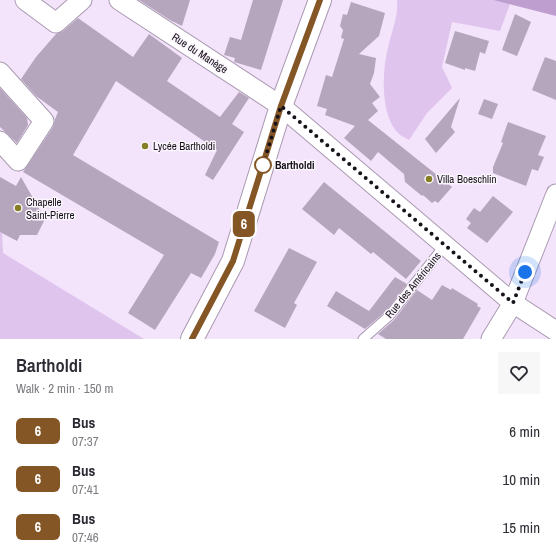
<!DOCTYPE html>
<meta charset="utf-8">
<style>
:root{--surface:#fff;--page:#f7f7f7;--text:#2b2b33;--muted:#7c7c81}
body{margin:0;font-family:"Archivo Narrow",sans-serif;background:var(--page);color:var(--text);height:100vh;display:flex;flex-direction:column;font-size:15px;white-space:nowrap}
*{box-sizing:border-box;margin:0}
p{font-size:13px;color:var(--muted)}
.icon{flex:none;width:22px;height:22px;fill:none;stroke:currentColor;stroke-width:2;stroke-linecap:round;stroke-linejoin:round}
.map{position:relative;height:339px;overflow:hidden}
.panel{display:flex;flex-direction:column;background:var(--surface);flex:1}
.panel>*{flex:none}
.badge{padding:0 8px;border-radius:6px;font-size:14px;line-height:26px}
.you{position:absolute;width:20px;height:20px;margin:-10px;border:3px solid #fff;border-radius:50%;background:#1a73e8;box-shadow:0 0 0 6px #1a73e833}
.map>.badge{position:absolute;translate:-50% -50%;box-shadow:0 0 0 2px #fff}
.round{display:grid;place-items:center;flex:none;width:42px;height:42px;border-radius:0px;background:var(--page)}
.overview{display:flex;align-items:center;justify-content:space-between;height:68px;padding:0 16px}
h1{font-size:19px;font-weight:600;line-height:30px}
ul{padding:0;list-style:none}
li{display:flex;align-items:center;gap:12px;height:48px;padding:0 16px}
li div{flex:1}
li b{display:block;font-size:15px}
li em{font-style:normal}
li .badge{min-width:44px;font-weight:700;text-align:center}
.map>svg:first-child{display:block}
.green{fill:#dfc4ee}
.water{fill:#be9dcf}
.building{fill:#b5a6bd}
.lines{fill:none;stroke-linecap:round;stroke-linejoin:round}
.lane-casing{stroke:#a99ab1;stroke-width:11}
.street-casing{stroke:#a99ab1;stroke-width:21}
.secondary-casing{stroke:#a99ab1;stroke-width:24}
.lane{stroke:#fff;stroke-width:9}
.street{stroke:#fff;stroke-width:19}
.secondary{stroke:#fff;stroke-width:22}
.line-casing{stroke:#fff;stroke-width:9}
.line{stroke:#845626;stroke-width:6}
.walk{stroke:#171119;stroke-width:4;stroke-dasharray:0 7.2}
.poi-dot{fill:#867e25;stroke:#fbf5fe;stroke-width:1.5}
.stop-dot{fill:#fff;stroke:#845626;stroke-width:2}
.labels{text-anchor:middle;stroke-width:3;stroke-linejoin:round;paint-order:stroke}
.street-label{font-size:11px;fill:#171119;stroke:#fbf5fe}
.poi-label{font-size:11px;fill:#171119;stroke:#fbf5fe;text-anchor:start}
.stop-label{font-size:11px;font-weight:bold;fill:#171119;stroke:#fbf5fe;text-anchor:start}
</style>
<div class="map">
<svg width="556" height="339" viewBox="0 0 556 339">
<rect width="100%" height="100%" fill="#f3e3fb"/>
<!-- green -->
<g class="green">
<path d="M397,0H493L510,4L500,31L452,22L442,67L452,88L427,113L409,140C406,138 401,136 399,134C380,116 382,71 388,48C391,33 399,15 397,0Z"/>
<polygon points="0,232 2,233 3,253 144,339 0,339"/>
</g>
<!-- water -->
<polygon class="water" points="493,0 556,0 556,16"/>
<!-- building -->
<g class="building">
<polygon points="139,0 190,0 182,26 170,20"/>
<polygon points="253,0 283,0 261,70 234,62 235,58 224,55 230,37 241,40"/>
<polygon points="351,2 385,13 379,36 359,54 376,58 374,73 370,84 380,97 372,103 378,111 368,120 452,187 438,203 435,201 432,203 423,195 422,196 405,182 404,174 378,152 371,161 344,138 355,126 325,115 327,109 317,106 326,75 332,77 344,39 341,38 343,30 340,26 343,14 347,15"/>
<polygon points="515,14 531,22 517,56 502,50"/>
<polygon points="78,18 133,57 149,34 182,58 167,81 220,117 239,92 249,98 232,124 244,132 213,180 205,175 217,150 116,81 73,155 219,242 215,254 201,278 191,273 155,330 128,313 164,255 23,172 53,127 55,119 58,112 36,96 21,79 36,57 56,34 63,31"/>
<polygon points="455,31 489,41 485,54 480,52 475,71 465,68 465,70 445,63"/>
<polygon points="545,57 556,61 556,100 532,90"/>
<polygon points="0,88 27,118 28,125 17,143 0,127"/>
<polygon points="460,98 451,127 455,132 436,153 425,139"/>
<polygon points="484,99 498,104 492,119 478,114"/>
<polygon points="508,122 546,136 538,155 544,157 538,171 532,169 526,186 493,173 493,167 503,143 501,142"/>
<polygon points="0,177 16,186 21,177 45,219 37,235 20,235 17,241 0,232"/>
<polygon points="324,182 421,261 406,279 373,252 371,254 339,228 334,235 302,209"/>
<polygon points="493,196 513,212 487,243 467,228 471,223 466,219 474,208 480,212"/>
<polygon points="289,248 317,262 294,303 297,305 285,328 254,311"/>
<polygon points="395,277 407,284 385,312 365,329 327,306 336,291 369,311"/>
<polygon points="442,285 451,290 452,288 478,304 477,306 481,308 463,339 386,339 378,334 394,320 417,290 432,300"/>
</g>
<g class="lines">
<defs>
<polyline id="lane" points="363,339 389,316 445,245"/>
<g id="street">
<polyline points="25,0 56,23 82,0"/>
<polyline points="119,0 281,106 513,303 556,331"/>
<polyline points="0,72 44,121 18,161 0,141"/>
<polyline points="491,339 513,303 556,194"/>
</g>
<polyline id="secondary" points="192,339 233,261 281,106 320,0"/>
</defs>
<!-- lane casing -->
<use href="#lane" class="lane-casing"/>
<!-- street casing -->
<use href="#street" class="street-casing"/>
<!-- secondary casing -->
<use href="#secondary" class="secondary-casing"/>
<!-- lane -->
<use href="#lane" class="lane"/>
<!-- street -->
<use href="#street" class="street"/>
<!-- secondary -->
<use href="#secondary" class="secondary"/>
</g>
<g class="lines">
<defs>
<polyline id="line" points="192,339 233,261 281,106 320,0"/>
</defs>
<!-- line casing -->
<use href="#line" class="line-casing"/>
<!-- line -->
<use href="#line" class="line"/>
<!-- walk -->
<polyline class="walk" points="263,165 281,106 513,303 525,272"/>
</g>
<!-- markers -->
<g class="poi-dot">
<circle cx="145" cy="146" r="4"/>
<circle cx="429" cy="179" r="4"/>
<circle cx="18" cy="208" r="4"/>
</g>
<circle class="stop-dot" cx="263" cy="165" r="8"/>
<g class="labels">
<!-- street labels -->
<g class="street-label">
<text transform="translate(200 53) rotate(33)" y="4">Rue du Manège</text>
<text transform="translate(413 285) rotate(-51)" y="4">Rue des Américains</text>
</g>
<!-- poi labels -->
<g class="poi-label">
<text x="153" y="150">Lycée Bartholdi</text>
<text x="437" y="183">Villa Boeschlin</text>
<text x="26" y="206">Chapelle<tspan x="26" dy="13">Saint-Pierre</tspan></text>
</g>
<!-- stop labels -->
<g class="stop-label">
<text x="275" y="169">Bartholdi</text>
</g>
</g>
</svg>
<div class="you" style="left:525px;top:272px"></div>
<b class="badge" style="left:244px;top:224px;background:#845626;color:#fff">6</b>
</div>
<section class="panel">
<div class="overview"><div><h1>Bartholdi</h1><p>Walk · 2 min · 150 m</p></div><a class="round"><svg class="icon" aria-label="heart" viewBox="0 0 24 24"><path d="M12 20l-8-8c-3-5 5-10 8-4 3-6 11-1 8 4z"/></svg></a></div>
<ul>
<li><span class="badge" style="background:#845626;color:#fff">6</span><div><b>Bus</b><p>07:37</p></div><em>6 min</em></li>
<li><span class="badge" style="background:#845626;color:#fff">6</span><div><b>Bus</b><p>07:41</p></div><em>10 min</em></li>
<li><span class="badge" style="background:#845626;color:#fff">6</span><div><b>Bus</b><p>07:46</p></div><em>15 min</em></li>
</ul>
</section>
